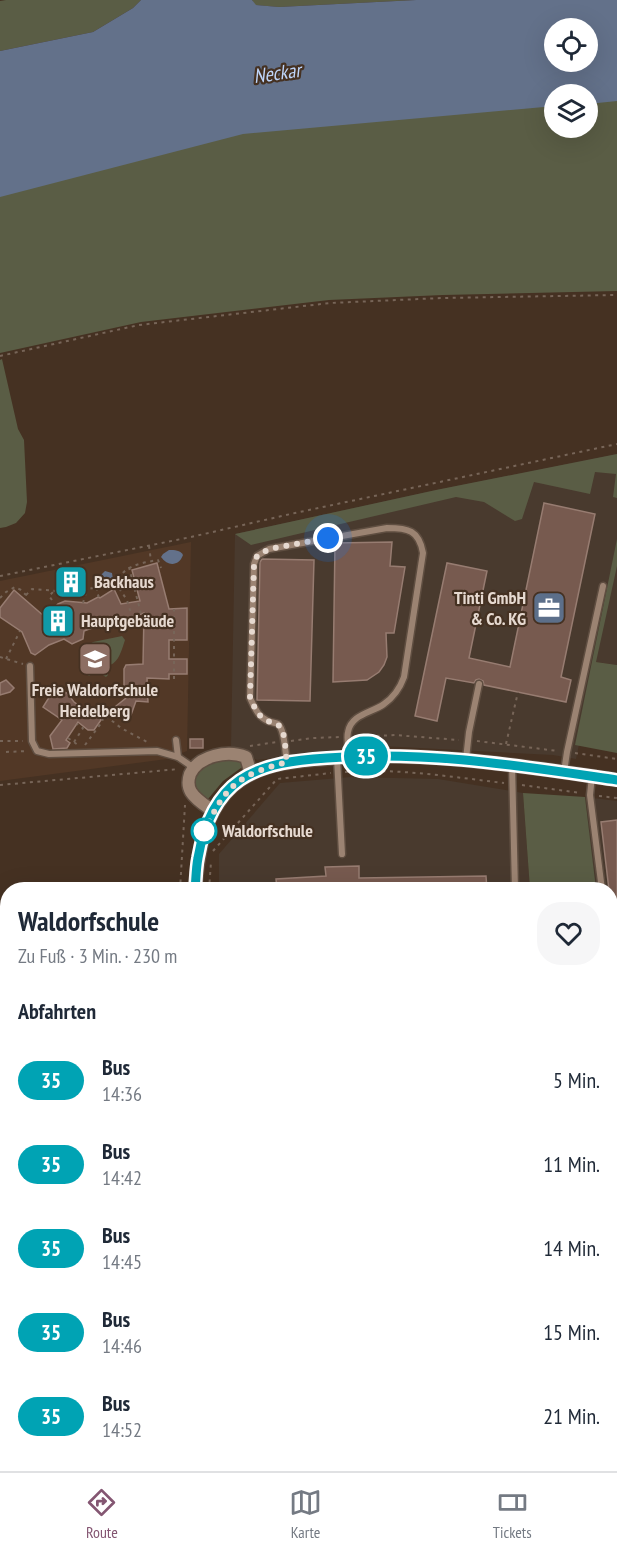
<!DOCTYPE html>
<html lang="de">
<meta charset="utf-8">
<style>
:root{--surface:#fff;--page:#f6f6f7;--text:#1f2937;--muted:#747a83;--line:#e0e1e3;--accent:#845672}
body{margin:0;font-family:"PT Sans Narrow",sans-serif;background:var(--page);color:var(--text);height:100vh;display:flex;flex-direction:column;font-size:22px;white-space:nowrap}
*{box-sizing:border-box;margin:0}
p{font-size:20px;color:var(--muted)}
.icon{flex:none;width:33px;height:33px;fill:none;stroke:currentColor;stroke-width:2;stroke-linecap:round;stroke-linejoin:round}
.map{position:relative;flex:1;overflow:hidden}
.sheet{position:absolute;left:0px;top:882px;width:618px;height:590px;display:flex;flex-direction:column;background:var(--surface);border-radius:24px 24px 0 0;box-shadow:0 6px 24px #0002}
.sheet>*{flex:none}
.badge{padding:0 12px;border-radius:20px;font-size:21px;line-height:39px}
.tools{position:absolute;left:544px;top:18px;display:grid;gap:12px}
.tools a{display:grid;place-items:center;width:54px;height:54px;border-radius:50%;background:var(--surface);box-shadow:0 6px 24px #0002;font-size:30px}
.you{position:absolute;width:30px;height:30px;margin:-15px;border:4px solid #fff;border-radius:50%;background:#1a73e8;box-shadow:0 0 0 9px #1a73e833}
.map>.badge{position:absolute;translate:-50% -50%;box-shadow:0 0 0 3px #fff}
h2{padding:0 18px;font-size:22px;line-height:54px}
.round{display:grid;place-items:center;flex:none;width:63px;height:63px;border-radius:24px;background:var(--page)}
.overview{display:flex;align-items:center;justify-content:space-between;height:102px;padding:0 18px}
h1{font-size:28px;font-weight:700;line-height:45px}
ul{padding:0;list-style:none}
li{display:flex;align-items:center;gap:18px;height:84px;padding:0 18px}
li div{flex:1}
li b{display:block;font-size:22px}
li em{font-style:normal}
li .badge{min-width:66px;font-weight:700;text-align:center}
.tab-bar{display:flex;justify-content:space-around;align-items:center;height:84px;border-top:2px solid var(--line);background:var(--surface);font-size:16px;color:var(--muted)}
.tab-bar a{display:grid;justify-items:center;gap:3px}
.tab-bar .active{color:var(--accent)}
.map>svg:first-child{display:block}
.industrial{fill:#493a2e}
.built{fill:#523826}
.green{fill:#5a5d45;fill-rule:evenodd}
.water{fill:#63718a;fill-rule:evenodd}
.building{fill:#775a4f;stroke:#977c71;stroke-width:1.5}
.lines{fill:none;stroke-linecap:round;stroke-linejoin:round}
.service-casing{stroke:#5f4e41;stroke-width:9}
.minor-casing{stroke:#5f4e41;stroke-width:15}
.secondary-casing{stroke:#5f4e41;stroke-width:18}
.path{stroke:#776558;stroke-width:2;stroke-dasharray:3 4.5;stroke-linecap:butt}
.service{stroke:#9b8372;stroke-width:6}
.minor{stroke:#9b8372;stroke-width:12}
.secondary{stroke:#9b8372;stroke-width:15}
.rail-casing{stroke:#b5a69b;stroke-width:6}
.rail{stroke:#453122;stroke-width:4;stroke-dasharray:11;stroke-linecap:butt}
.line-casing{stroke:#fff;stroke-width:14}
.line{stroke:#00a3b4;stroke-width:9}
.walk{stroke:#e6d9d0;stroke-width:6;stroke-dasharray:0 10.8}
.stop-dot{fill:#fff;stroke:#00a3b4;stroke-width:3}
.labels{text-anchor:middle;stroke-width:4.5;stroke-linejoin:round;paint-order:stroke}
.poi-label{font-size:18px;font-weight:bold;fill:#e6d9d0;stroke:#453122;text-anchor:start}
.stop-label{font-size:18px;font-weight:bold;fill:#e6d9d0;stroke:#453122;text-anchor:start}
.water-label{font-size:20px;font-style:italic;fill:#bed5fa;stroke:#453122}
</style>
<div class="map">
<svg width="617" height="1471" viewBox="0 0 617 1471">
<rect width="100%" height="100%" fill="#453122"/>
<!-- industrial -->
<g class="industrial">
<polygon points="617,454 617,665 596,662 576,759 553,755 381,746 257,760 231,746 235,534 436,490"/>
<polygon points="351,777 438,779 523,793 530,889 219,889 219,854 280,783"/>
<polygon points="585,797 617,801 617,951 611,952 610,890 595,889"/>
</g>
<!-- built -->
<g class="built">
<polygon points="191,542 187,751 167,759 0,781 0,581"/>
<polygon points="125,1464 248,1464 301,1471 174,1471"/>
</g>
<!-- green -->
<g class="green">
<polygon points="6,0 141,0 133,8 93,32 0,51 0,1"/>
<polygon points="252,0 416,0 279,7 255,5"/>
<path d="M617,41V291L443,295L329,300L141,322L0,353V121L555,62H588ZM555,94H588V128H555Z"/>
<polygon points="2,359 18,429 24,440 27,502 25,513 16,523 6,527 0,528 0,360"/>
<polygon points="617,454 617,498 613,497 616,474 595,472 590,494 534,482 522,519 515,521 484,502 456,497 251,545 235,534 436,490"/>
<polygon points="617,539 617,566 596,662 617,665 617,753 575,745"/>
<path d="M122,636L125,640C122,649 119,662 110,665L90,648V644L93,642Z"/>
<path d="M90,659C99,661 107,666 108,675L106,677C100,674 98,669 89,676L87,674L86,663Z"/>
<polygon points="218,760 242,760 245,765 223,781 208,799 200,795 193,785 196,770"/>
<polygon points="523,793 585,797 596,889 530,889"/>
<polygon points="617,951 617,1064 611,1064 611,952"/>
<polygon points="248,1464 360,1464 419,1471 301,1471"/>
</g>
<!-- water -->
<g class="water">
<path d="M141,0H252L256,5L279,7L416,0H617V101L588,104V94H555V106L243,134L0,197V51L93,32L133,8ZM555,28H588V62H555Z"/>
<path d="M169,550C175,550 180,550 183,555C179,566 168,567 161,557L163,554Z"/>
<path d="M105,571L112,573L113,580C110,584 103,587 98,585L96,580Z"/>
</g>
<!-- building -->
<g class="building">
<polygon points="544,503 595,514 561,677 571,680 566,702 484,685 483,681 479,679 476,680 474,683 446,678 437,721 415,716 447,563 487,571 469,658 510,667"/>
<polygon points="392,542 390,566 405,567 394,633 386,633 387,657 384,665 379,672 367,680 333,682 335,543"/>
<polygon points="262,559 314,560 310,701 257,700 260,562"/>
<polygon points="157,563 169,609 187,608 187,640 169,640 169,659 187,659 187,674 169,674 169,679 147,678 148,702 136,701 131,715 125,718 116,712 116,706 126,698 127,690 124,686 124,669 126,665 143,664 144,613 115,623 113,620 84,631 83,639 72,644 64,639 49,645 35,655 31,653 22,632 0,617 0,608 14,590 45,617 58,604 65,601 87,603 98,597 100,598 114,589 121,604 140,601 132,570"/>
<polygon points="6,680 14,688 10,692 0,695 0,683"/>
<polygon points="55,688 67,693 74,702 87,711 98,715 101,720 94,730 88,730 78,722 66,740 70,743 67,748 53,749 50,736 62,720 43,707"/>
<rect x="190" y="739" width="13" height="9"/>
<polygon points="617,820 617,904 611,904 610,890 609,890 601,822"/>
<polygon points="359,866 359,878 486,876 487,890 277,890 276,879 326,876 325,867"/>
</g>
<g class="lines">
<defs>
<g id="service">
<polyline points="30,666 32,741 37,751 49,754 157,751 178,757 194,768"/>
<polyline points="176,740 178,757"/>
<polyline points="337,758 342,854"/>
<polyline points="466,759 469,732 479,684"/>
<path d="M287,762C285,753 285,730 278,724C276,723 270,722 268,721C258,717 255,708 250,698L254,564L257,556L269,549L387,528C408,528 419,530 423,553L404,677C400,688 394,697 384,704C372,713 351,714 348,732C346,740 349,749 350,757"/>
<polyline points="512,764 515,890"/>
<polyline points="564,772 567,752 603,586"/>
<polyline points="592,776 590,795 602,890"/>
<polyline points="0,1424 8,1425"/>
<polyline points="405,1464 468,1471"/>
</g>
<g id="minor">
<path d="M213,811C206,806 196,800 191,792C188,787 188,780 190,774C199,755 228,750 246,757L251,774"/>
<path d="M195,890C198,852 204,812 233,786C257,764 293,761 323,759C422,750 519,765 617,780"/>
</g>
<g id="secondary">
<polyline points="0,1082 8,1082"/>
<polyline points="610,1085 617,1085"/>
</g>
</defs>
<!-- service casing -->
<use href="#service" class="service-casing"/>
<!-- minor casing -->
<use href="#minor" class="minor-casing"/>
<!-- secondary casing -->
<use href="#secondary" class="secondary-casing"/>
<!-- path -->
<g class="path">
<polyline points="0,356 139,325 330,303 442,298 617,295"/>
<polyline points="149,546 151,561"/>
<polyline points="129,567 141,614"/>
<polyline points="0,576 191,537 295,513 617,444"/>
<path d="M116,586C120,566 141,563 158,560L161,568"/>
<polyline points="98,588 96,591 99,597"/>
<polyline points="26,595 32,589 57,591 67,588 87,589 111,585 116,586 119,588 127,600 132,617"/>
<polyline points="0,598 6,592 15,587 21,590 26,595 24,598"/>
<polyline points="52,600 49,596 54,591"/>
<polyline points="83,603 87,589"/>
<polyline points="0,657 23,664"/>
<polyline points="6,659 20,631"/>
<polyline points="174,679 174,609"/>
<polyline points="38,692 54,685 58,686"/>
<polyline points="106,716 121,728 149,743"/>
<polyline points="354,737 395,735 459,740"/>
<polyline points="68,738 78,745"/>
<polyline points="0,741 23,741"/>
<polyline points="291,741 313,738 340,737"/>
<polyline points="477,741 558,751"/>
<polyline points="74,742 83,728 77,724"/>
<polyline points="506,744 518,692"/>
<polyline points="85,745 102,722 103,718"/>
<polyline points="250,746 277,742"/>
<polyline points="6,752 28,751"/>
<polyline points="575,753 617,759"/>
<path d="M345,772C398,768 452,777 504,783"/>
<polyline points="0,785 179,769"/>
<polyline points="522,785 581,793"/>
<polyline points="599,796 617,798"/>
<polyline points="213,851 277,779 331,773"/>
<polyline points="180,890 185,805"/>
<polyline points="209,890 211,862"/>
<polyline points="0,1066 8,1066"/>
<polyline points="0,1455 8,1456"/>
<polyline points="60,1464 105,1471"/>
</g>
<!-- service -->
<use href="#service" class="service"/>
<!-- minor -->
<use href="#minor" class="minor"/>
<!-- secondary -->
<use href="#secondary" class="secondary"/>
<defs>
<g id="rail">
<polyline points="0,1438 8,1439"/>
<polyline points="154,1464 209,1471"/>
<polyline points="201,1464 251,1471"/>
</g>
</defs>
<!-- rail casing -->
<use href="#rail" class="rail-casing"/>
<!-- rail -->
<use href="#rail" class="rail"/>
</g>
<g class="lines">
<defs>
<path id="line" d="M195,890C196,879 196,868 198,858C203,829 215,797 240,780C265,763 298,760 327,758C425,750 521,766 617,780"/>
</defs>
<!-- line casing -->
<use href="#line" class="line-casing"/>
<!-- line -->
<use href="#line" class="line"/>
<!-- walk -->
<path class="walk" d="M204,831C227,785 236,776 287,762C285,752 286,737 281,728C277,722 270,723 264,719C257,714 254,706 250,698L254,564L257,556L269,549L328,538"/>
</g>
<!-- icons -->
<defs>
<symbol id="building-square" viewBox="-11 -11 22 22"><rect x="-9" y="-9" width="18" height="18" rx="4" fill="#0f9aa8" stroke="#453122"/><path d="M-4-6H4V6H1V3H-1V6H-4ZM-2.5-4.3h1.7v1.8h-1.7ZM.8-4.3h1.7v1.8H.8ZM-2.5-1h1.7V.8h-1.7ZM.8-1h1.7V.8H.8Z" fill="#fff"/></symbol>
<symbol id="office-square" viewBox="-11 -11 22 22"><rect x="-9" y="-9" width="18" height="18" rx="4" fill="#5c6f8a" stroke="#453122"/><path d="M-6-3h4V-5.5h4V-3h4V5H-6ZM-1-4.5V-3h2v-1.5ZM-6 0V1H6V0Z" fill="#fff"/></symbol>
<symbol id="school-square" viewBox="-11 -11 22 22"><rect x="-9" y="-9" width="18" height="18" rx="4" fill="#8d6e63" stroke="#453122"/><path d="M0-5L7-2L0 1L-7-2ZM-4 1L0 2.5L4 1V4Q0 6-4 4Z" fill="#fff"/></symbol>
</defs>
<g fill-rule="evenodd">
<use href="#building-square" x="52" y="563" width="38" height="38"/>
<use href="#office-square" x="530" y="589" width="38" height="38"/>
<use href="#building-square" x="39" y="602" width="38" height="38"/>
<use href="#school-square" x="76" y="640" width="38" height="38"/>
</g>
<!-- markers -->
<circle class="stop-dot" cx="204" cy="831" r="12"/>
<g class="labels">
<!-- poi labels -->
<g class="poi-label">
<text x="94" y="588">Backhaus</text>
<text x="526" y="604" text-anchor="end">Tinti GmbH<tspan x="526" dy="21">&amp; Co. KG</tspan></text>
<text x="81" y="627">Hauptgebäude</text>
<text x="95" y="696" text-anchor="middle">Freie Waldorfschule<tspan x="95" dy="21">Heidelberg</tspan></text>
</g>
<!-- stop labels -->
<g class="stop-label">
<text x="222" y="837">Waldorfschule</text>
</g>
<!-- water labels -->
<g class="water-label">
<text transform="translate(277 73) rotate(-8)" y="7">Neckar</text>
</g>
</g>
</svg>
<div class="tools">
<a><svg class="icon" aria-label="locate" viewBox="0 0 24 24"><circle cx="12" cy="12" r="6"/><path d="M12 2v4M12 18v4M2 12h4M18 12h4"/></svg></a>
<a><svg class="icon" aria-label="layers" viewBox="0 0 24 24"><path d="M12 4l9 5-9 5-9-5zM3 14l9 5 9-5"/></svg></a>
</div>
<div class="you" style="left:328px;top:538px"></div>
<b class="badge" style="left:366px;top:756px;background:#00a3b4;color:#fff">35</b>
<section class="sheet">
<div class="overview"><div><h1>Waldorfschule</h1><p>Zu Fuß · 3 Min. · 230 m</p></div><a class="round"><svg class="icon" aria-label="heart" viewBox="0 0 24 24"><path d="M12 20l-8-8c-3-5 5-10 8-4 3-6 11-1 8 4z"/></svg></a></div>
<h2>Abfahrten</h2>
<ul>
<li><span class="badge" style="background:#00a3b4;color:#fff">35</span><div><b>Bus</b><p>14:36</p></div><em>5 Min.</em></li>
<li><span class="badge" style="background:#00a3b4;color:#fff">35</span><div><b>Bus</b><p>14:42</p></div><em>11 Min.</em></li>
<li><span class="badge" style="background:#00a3b4;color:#fff">35</span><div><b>Bus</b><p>14:45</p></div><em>14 Min.</em></li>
<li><span class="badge" style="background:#00a3b4;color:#fff">35</span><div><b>Bus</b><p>14:46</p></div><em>15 Min.</em></li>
<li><span class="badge" style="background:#00a3b4;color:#fff">35</span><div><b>Bus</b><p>14:52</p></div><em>21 Min.</em></li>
</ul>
</section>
</div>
<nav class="tab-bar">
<a class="active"><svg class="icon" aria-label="directions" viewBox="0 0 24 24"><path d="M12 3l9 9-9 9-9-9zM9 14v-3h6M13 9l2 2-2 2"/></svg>Route</a>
<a><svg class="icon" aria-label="map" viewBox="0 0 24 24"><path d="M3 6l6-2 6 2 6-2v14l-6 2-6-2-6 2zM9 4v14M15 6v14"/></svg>Karte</a>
<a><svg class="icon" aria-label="tickets" viewBox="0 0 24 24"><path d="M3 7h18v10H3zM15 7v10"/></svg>Tickets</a>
</nav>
